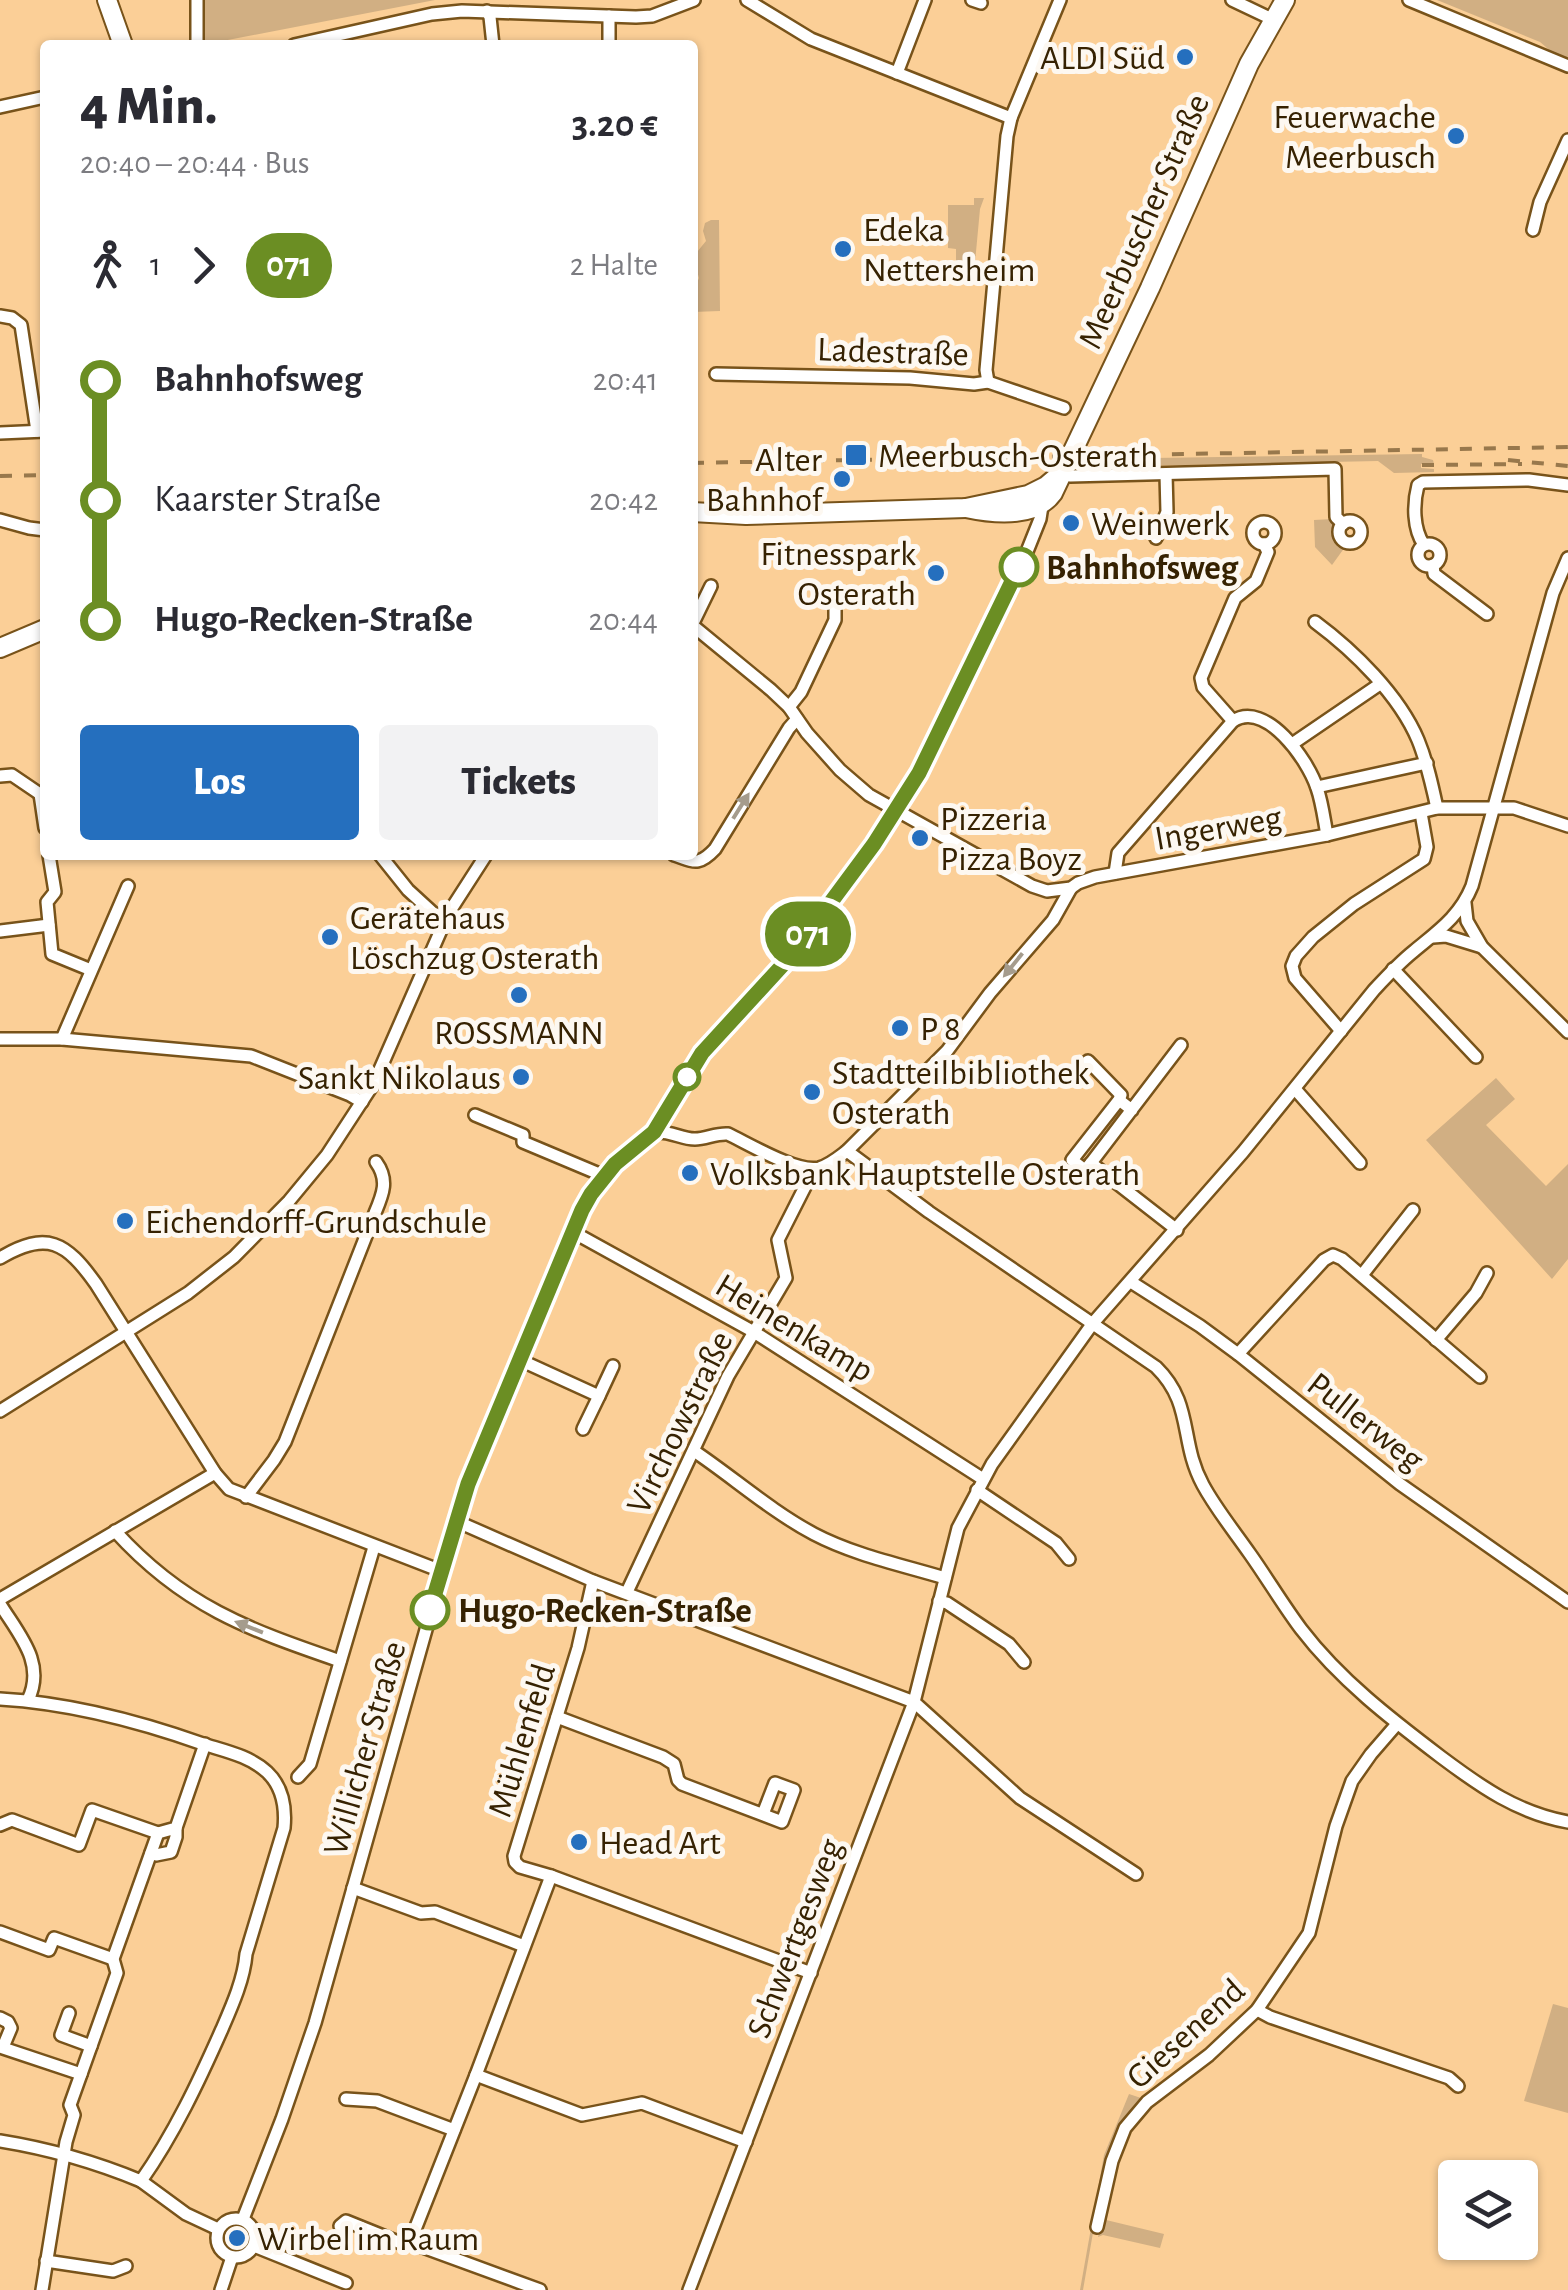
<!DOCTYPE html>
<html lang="de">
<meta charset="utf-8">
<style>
:root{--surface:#fff;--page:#f2f2f3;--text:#2b2b33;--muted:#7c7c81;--accent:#256fbe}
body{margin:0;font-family:"Alegreya Sans",sans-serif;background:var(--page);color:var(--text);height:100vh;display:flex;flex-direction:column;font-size:38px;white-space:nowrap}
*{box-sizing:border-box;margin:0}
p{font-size:32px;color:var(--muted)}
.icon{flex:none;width:55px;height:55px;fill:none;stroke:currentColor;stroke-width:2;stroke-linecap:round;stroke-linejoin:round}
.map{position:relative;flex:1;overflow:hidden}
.drawer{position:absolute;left:40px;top:40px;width:658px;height:820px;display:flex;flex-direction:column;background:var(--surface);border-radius:10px;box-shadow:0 2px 8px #0004}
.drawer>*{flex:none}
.badge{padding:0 20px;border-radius:32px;font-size:35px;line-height:65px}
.fabs{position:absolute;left:1438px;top:2160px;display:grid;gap:20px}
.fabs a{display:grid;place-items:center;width:100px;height:100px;border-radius:10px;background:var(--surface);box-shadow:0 2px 8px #0004;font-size:50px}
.map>.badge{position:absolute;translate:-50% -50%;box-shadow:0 0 0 5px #fff}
.legs{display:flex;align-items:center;gap:15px;height:110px;padding:0 40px;font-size:32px}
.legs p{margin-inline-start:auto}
.headline{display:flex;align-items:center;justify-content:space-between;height:170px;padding:0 40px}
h1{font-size:55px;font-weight:800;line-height:75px}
.button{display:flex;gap:20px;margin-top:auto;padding:20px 40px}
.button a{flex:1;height:115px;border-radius:10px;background:var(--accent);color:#fff;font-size:40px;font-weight:800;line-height:115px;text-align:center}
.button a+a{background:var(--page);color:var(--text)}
ul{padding:0 40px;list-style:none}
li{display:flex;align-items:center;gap:35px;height:120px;font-size:38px}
li i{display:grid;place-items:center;width:15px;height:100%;margin:0 12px;background:currentColor}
li i::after{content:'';width:25px;height:25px;margin:-12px;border:8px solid;border-radius:50%;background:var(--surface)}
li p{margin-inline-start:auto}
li:first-child i{background:linear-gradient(#0000 50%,currentColor 0)}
li:last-child i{background:linear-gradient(currentColor 50%,#0000 0)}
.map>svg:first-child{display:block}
.green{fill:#d1af83}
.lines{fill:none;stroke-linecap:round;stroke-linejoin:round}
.street-casing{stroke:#78531a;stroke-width:16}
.secondary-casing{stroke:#78531a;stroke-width:22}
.street{stroke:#fff;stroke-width:11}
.secondary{stroke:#fff;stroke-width:18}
.rail{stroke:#98784c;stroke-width:4;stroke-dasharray:12 12;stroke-linecap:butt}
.oneway{fill:#a59c8d}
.line-1-casing{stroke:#fff;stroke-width:22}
.line-1{stroke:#6b8e23;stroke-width:15}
.poi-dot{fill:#256fbe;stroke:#fdf8f1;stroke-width:4}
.stop-1-dot{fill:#fff;stroke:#6b8e23;stroke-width:5}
.labels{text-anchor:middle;stroke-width:10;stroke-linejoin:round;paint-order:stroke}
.poi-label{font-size:35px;fill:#362202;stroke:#fdf8f1;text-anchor:start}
.street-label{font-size:35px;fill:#362202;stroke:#fdf8f1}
.stop-label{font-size:35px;font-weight:bold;fill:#362202;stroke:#fdf8f1;text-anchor:start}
</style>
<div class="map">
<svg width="1568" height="2290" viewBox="0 0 1568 2290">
<rect width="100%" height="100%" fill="#fbcf97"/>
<!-- green -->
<g class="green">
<polygon points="203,0 435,0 202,45"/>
<polygon points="1437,0 1568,0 1568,59 1554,54 1540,42"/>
<polygon points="974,198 984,198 980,209 973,284 951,284 951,280 956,279 956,249 948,248 948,205 974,205"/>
<polygon points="719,220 720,311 693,312 693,293 699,278 693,257 706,241 703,231 705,223 711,220"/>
<polygon points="1422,454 1422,457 1433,460 1434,464 1421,464 1421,468 1434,469 1434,472 1394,473 1378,461 1080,467 1084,459"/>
<polygon points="1333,519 1334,538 1345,547 1332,565 1315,547 1314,520"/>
<polygon points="1496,1078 1515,1099 1486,1125 1546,1186 1568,1164 1568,1259 1552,1279 1426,1140"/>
<polygon points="1553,2004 1568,2008 1568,2113 1524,2101"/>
<polygon points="1129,2094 1144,2099 1121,2126 1094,2227 1083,2290 1080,2290 1104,2155"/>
<polygon points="1102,2219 1164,2234 1160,2248 1103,2235 1098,2237"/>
</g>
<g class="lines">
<defs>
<g id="street">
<polyline points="197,0 197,45"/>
<polyline points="747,0 811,39 1011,118"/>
<polyline points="972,0 981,3"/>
<polyline points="1232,0 1272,19"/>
<polyline points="1409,0 1568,66"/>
<polyline points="487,11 490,17 493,45"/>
<polyline points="609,16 609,45"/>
<polyline points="294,45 432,14 462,11 636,17 652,16 694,0"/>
<polyline points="897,73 925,0"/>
<polyline points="0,107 45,97"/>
<polyline points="1533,230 1540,202 1568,140"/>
<polyline points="0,316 12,318 21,325 37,431"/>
<polyline points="716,374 910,378 974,384 988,382 1064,408"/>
<polyline points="988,382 986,370 1007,136 1011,118 1060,0"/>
<polyline points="0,433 45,431"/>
<polyline points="1063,471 1070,476 1335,469 1336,517 1343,524"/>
<polyline points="0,520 29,528 45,530"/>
<circle cx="1350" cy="532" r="11"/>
<circle cx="1264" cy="533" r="11"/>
<polyline points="1156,538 1167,512 1166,474"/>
<circle cx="1429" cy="555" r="11"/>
<path d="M1424,545C1413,529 1413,504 1418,485L1423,482L1529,480L1568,485"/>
<polyline points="1433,565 1434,574 1487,614"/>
<path d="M1315,622C1354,651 1399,695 1418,740C1427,762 1432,785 1437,808"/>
<polyline points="692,625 771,690 789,707 807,733 840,770 869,795 1032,886 1047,891 1071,888 1078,883 1095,877 1327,835 1437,808 1514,808 1568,826"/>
<polyline points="692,625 711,586"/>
<polyline points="789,707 801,692 835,620 835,609"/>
<polyline points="1233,721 1203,687 1201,678 1235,598 1256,581 1268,552 1264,544"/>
<polyline points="1292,744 1380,684"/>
<polyline points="0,776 12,775 40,794 45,794"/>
<polyline points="1317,787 1427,763"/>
<polyline points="40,794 45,828"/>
<polyline points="49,855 55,892 47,902 52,954 91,970"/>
<polyline points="380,855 408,890 444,923"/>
<path d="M674,855C695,862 699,866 715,849L789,728L797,719"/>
<path d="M1115,873L1118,853L1233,721C1266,700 1308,760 1317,788C1322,802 1324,819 1327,835"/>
<polyline points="1465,903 1467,921 1482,947 1568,1032"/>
<polyline points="0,931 49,925"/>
<polyline points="1433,937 1446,936 1482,947"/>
<polyline points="1393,969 1476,1057"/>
<polyline points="1341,1031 1295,978 1292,966 1296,956 1313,937 1354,904 1424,859 1427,847 1421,813"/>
<polyline points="0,1039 62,1039 251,1056 350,1095 362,1102"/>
<polyline points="62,1039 128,886"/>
<polyline points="1088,1061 1121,1095 1119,1100"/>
<polyline points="1295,1089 1360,1163"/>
<polyline points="1132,1110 1119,1100 1072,1160 1085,1170 1091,1163 1181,1045"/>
<polyline points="475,1115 523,1135 523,1142 604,1176"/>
<path d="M654,1132C673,1131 680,1139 695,1139C706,1139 716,1133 728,1134C749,1144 797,1173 819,1168C830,1165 839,1157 847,1151L947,1051L990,993L1053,920L1071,888"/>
<path d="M847,1151L929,1212L1156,1367C1194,1404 1179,1441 1203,1485C1216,1509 1234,1531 1250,1554C1267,1578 1283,1605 1301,1629C1340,1680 1391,1719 1441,1757C1481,1787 1518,1813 1568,1822"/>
<polyline points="1091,1163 1177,1230"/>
<polyline points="573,1232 754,1332 983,1479"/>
<path d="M0,1258C47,1230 66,1242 96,1284L215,1473L229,1489L441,1571"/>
<polyline points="1362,1275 1413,1210"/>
<polyline points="1131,1282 1200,1326 1238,1354 1400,1484 1568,1602"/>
<polyline points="1436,1340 1476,1293 1487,1273"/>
<polyline points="1238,1354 1324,1260 1333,1255 1342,1259 1480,1377"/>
<polyline points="520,1360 599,1396 583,1429"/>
<polyline points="599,1396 613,1366"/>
<polyline points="0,1411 188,1293 234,1257 289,1201 327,1155 374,1083 448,914 486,855"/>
<path d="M694,1451C734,1478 771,1511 814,1534C854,1555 902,1565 945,1578"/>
<polyline points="977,1490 1056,1543 1069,1559"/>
<path d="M246,1497L274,1460L285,1442L375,1213C383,1194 389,1180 376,1162"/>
<polyline points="456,1521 593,1581 914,1702 1020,1798 1136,1874"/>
<path d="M115,1531C183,1606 247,1629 340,1661"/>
<polyline points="627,1592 728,1376 786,1278 778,1240 814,1169"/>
<polyline points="0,1599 215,1473"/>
<polyline points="939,1601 947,1603 1009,1644 1024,1662"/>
<path d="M0,1604C19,1635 46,1663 28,1700"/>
<path d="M0,1699C69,1703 138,1721 203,1744C225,1751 250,1756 267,1772C283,1787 286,1807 284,1828L246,1954C244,1979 232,2006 222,2029C199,2081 174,2134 141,2181C95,2162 50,2149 0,2141"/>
<polyline points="557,1717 663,1757 674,1764 678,1780 682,1784 782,1822 794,1790 775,1783 763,1814"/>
<polyline points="298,1777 310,1764 374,1547"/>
<polyline points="0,1825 12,1820 79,1845 92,1810 158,1833"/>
<polyline points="151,1853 156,1855 171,1852 176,1837 176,1828"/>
<polyline points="551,1876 811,1973"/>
<polyline points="353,1888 421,1913 435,1912 524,1946"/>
<polyline points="0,1932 49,1950 54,1938 113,1959"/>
<polyline points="1257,2010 1270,2017 1449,2078 1458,2086"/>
<polyline points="69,2013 61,2035 91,2046"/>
<polyline points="0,2018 8,2022 11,2028 3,2047"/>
<polyline points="0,2047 81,2074"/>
<polyline points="476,2075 582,2115 642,2103 746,2142"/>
<polyline points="346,2099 377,2101 454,2130"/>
<polyline points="141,2181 186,2214 218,2229"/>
<circle cx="236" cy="2238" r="19"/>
<polyline points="243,2219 282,2119 315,2023 462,1502 582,1209 591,1193 615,1164 654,1132 699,1058 791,956 854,873 896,811 936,741 1026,554 1040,519 1042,506 1040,502"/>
<polyline points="340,2226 346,2221 403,2244 415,2240"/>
<polyline points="1097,2227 1112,2161 1125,2128 1147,2102 1209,2055 1257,2010 1309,1933 1336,1826 1352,1781 1371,1754 1397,1724"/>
<polyline points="415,2240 414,2232 476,2075 551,1876 520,1867 515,1862 514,1856 578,1648 593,1581"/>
<polyline points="415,2240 420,2246 540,2290"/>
<polyline points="254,2246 346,2283"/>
<polyline points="46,2261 113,2271 126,2266"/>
<polyline points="42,2290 66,2142 74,2115 70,2105 117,1973 113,1959 158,1833 176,1828 205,1744"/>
<polyline points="221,2290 232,2257"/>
<path d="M689,2290L914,1702L958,1528L992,1464L1093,1323L1243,1152L1374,990C1387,976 1399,963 1414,951C1438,931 1460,916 1472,886L1553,593L1568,558"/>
</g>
<g id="secondary">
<polyline points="107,0 123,45"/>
<path d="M966,508C994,514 1035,518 1053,493L1150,288L1249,64L1285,0"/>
<polyline points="692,512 746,515 966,508 1028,495 1046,486 1059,475"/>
<polyline points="0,648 45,629"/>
</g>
</defs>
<!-- street casing -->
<use href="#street" class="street-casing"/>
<!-- secondary casing -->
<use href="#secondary" class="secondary-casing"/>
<!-- street -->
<use href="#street" class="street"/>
<!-- secondary -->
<use href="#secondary" class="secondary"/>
<!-- rail -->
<g class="rail">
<polyline points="1508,460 1568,466"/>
<polyline points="692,463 1568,447"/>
<polyline points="1422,465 1522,464"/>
<polyline points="0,476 45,475"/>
</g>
</g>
<!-- one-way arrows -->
<defs><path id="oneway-solid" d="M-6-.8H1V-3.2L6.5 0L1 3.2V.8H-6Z" transform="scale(2.5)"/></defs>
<g class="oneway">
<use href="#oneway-solid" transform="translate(741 806) rotate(-58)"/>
<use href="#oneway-solid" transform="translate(1013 965) rotate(129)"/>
<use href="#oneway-solid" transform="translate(249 1627) rotate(-158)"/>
</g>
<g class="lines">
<defs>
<polyline id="line-1" points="430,1610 468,1484 582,1210 591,1194 615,1164 654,1132 702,1053 791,956 874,844 919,773 1019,567"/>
</defs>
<!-- line-1 casing -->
<use href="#line-1" class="line-1-casing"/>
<!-- line-1 -->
<use href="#line-1" class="line-1"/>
</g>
<!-- markers -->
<g class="poi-dot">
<circle cx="1185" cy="57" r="10"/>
<circle cx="1456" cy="136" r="10"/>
<circle cx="843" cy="249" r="10"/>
<rect x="844" y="443" width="24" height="24" rx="5"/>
<circle cx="842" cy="479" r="10"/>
<circle cx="1071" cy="523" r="10"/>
<circle cx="936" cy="573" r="10"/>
<circle cx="920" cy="838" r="10"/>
<circle cx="330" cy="937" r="10"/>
<circle cx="519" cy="995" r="10"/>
<circle cx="900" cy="1028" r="10"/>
<circle cx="521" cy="1077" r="10"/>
<circle cx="812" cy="1092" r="10"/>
<circle cx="690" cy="1173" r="10"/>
<circle cx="125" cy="1221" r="10"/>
<circle cx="579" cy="1842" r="10"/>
<circle cx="237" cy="2238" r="10"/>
</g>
<g class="stop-1-dot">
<circle cx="1019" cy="567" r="18"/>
<circle cx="687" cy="1077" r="12"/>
<circle cx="430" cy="1610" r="18"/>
</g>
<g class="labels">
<!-- poi labels -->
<g class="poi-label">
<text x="1165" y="69" text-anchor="end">ALDI Süd</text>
<text x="1436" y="128" text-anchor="end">Feuerwache<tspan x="1436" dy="40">Meerbusch</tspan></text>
<text x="863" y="241">Edeka<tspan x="863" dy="40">Nettersheim</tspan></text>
<text x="878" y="467">Meerbusch-Osterath</text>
<text x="822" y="471" text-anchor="end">Alter<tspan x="822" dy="40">Bahnhof</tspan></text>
<text x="1091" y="535">Weinwerk</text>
<text x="916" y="565" text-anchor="end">Fitnesspark<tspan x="916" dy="40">Osterath</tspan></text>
<text x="940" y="830">Pizzeria<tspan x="940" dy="40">Pizza Boyz</tspan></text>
<text x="350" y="929">Gerätehaus<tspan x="350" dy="40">Löschzug Osterath</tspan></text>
<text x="920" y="1040">P 8</text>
<text x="519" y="1044" text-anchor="middle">ROSSMANN</text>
<text x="832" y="1084">Stadtteilbibliothek<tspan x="832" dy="40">Osterath</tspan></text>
<text x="501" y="1089" text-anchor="end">Sankt Nikolaus</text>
<text x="710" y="1185">Volksbank Hauptstelle Osterath</text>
<text x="145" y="1233">Eichendorff-Grundschule</text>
<text x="599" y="1854">Head Art</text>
<text x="257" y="2250">Wirbel im Raum</text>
</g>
<!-- street labels -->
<g class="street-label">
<text transform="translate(1143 221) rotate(-66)" y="12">Meerbuscher Straße</text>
<text transform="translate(893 351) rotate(2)" y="12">Ladestraße</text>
<text transform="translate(1218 827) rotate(-10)" y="12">Ingerweg</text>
<text transform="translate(795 1327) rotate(31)" y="12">Heinenkamp</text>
<text transform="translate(1366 1421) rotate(38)" y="12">Pullerweg</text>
<text transform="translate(679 1422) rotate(-64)" y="12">Virchowstraße</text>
<text transform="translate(521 1740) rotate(-73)" y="12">Mühlenfeld</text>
<text transform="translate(364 1748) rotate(-74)" y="12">Willicher Straße</text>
<text transform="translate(794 1938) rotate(-69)" y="12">Schwertgesweg</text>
<text transform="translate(1185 2033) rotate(-42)" y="12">Giesenend</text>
</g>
<!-- stop labels -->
<g class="stop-label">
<text x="1046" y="579">Bahnhofsweg</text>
<text x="458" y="1622">Hugo-Recken-Straße</text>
</g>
</g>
</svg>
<div class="fabs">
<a><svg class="icon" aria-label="layers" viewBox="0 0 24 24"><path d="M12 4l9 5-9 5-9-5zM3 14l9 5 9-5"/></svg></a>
</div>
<b class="badge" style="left:808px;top:934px;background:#6b8e23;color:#fff">071</b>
<section class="drawer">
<div class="headline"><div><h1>4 Min.</h1><p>20:40 – 20:44 · Bus</p></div><b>3.20 €</b></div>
<div class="legs"><svg class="icon" aria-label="walk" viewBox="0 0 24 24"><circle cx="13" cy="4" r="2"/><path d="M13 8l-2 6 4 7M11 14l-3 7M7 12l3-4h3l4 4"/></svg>1<svg class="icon" aria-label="forward" viewBox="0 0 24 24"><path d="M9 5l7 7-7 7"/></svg><b class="badge" style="background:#6b8e23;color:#fff">071</b><p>2 Halte</p></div>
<ul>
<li><i style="color:#6b8e23"></i><b>Bahnhofsweg</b><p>20:41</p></li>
<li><i style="color:#6b8e23"></i><span>Kaarster Straße</span><p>20:42</p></li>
<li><i style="color:#6b8e23"></i><b>Hugo-Recken-Straße</b><p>20:44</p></li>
</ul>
<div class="button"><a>Los</a><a>Tickets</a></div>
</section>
</div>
